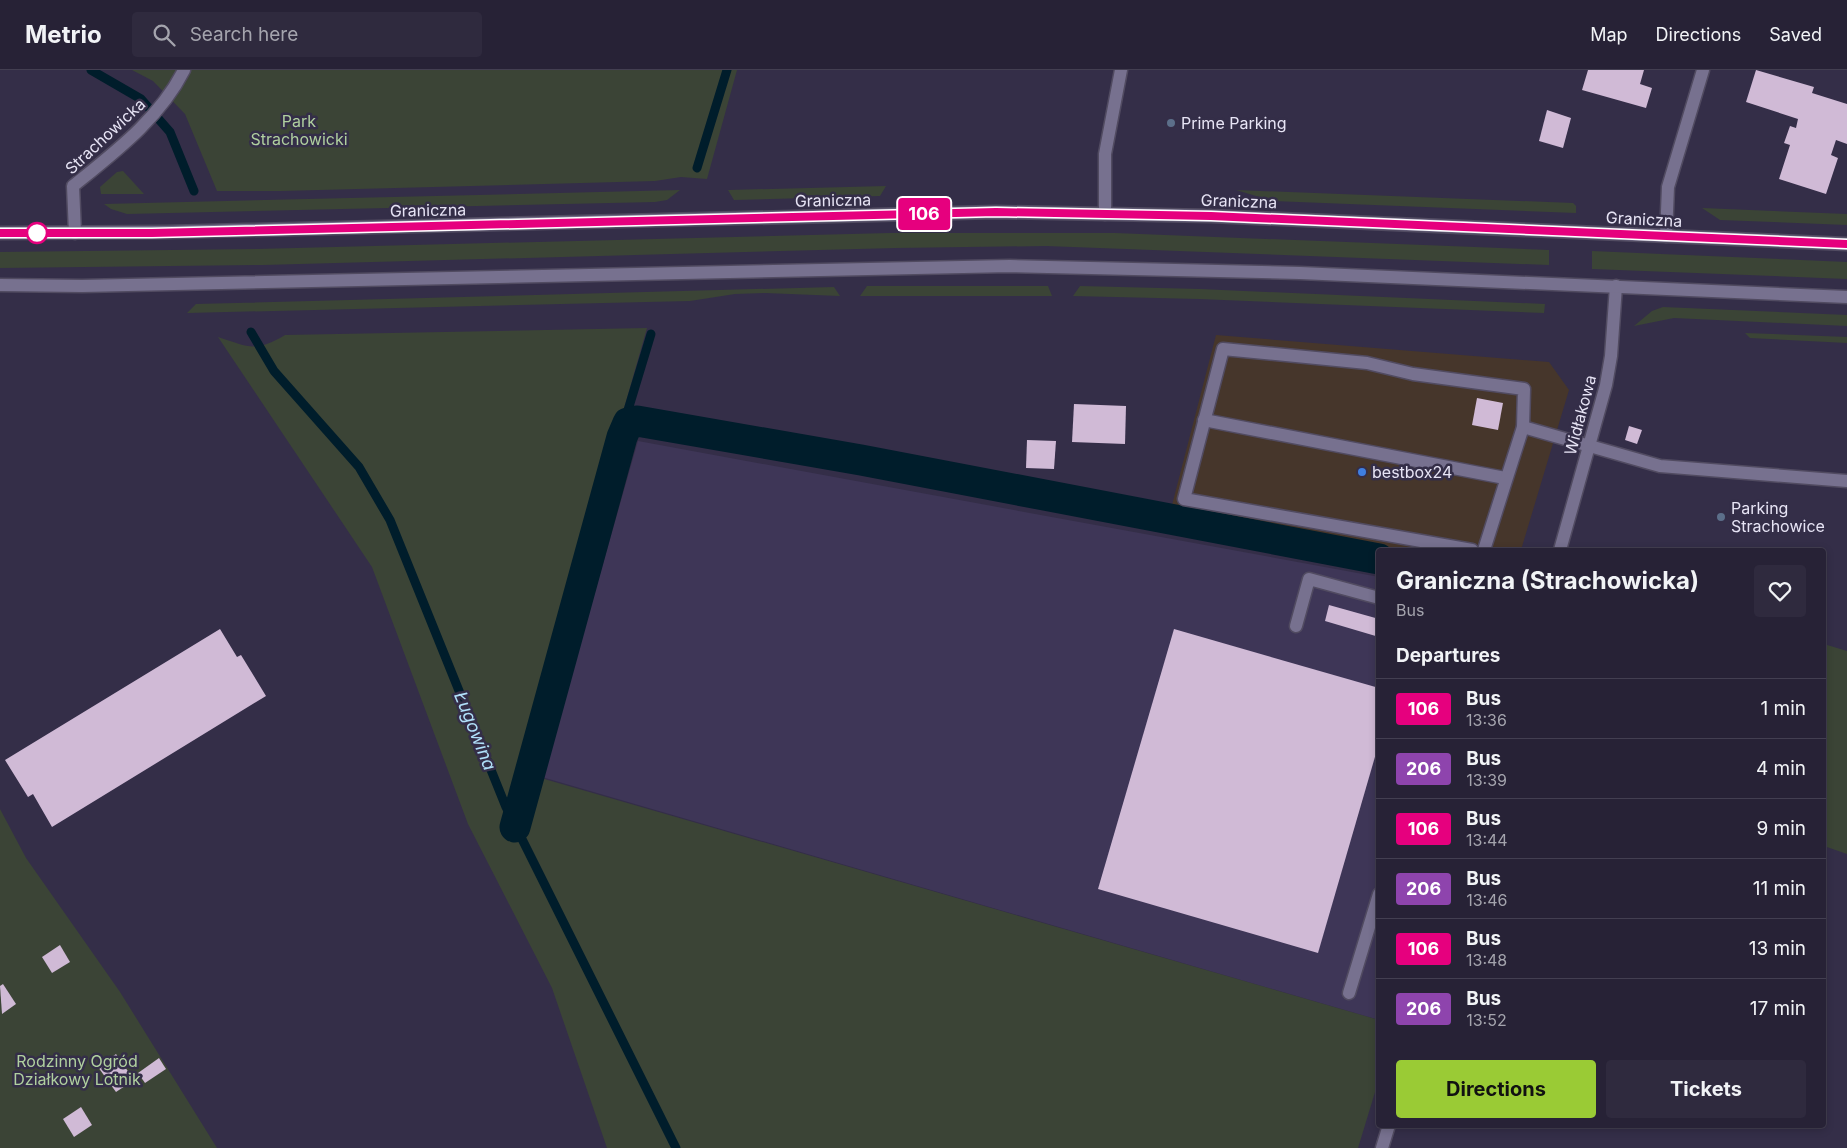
<!DOCTYPE html>
<meta charset="utf-8">
<style>
:root{--surface:#272236;--page:#2f2a3e;--text:#f1f3f6;--muted:#a4a4ad;--line:#433f51;--accent:#9acb35}
body{margin:0;font-family:Inter,sans-serif;background:var(--page);color:var(--text);height:100vh;display:flex;flex-direction:column;font-size:19px;white-space:nowrap}
*{box-sizing:border-box;margin:0}
p{font-size:16px;color:var(--muted)}
.icon{flex:none;width:28px;height:28px;fill:none;stroke:currentColor;stroke-width:2;stroke-linecap:round;stroke-linejoin:round}
.map{position:relative;flex:1;overflow:hidden}
.side{position:absolute;left:1376px;top:478px;width:450px;height:580px;display:flex;flex-direction:column;background:var(--surface);border-radius:5px;box-shadow:0 2px 8px #0003,0 0 0 1px var(--line)}
.side>*{flex:none}
.badge{padding:0 10px;border-radius:4px;font-size:18px;line-height:32px}
.map>.badge{position:absolute;translate:-50% -50%;box-shadow:0 0 0 2px #fff}
h2{padding:0 20px;font-size:19px;line-height:45px}
.round{display:grid;place-items:center;flex:none;width:52px;height:52px;border-radius:5px;background:var(--page)}
.head{display:flex;align-items:center;justify-content:space-between;height:85px;padding:0 20px}
h1{font-size:24px;font-weight:700;line-height:38px}
.primary-button{display:flex;gap:10px;margin-top:auto;padding:10px 20px}
.primary-button a{flex:1;height:58px;border-radius:5px;background:var(--accent);color:#111;font-size:20px;font-weight:700;line-height:58px;text-align:center}
.primary-button a+a{background:var(--page);color:var(--text)}
ul{padding:0;list-style:none}
li{display:flex;align-items:center;gap:15px;height:60px;padding:0 20px;border-top:1px solid var(--line)}
li div{flex:1}
li b{display:block;font-size:19px}
li em{font-style:normal}
li .badge{min-width:55px;font-weight:700;text-align:center}
header{display:flex;align-items:center;gap:30px;box-sizing:border-box;height:70px;padding:0 25px;background:var(--surface);border-bottom:1px solid var(--line)}
header strong{font-size:24px}
nav{display:flex;gap:28px;margin-inline-start:auto;font-size:18px}
.search{width:350px;height:45px;background:var(--page);display:flex;align-items:center;gap:12px;box-sizing:border-box;padding:0 18px;border-radius:5px;color:var(--muted);font-size:19px}
.map>svg:first-child{display:block}
.commercial{fill:#46362b}
.built{fill:#3e3657}
.green{fill:#3b4436}
.lines{fill:none;stroke-linecap:round;stroke-linejoin:round}
.stream{stroke:#001d2b;stroke-width:9}
.canal{stroke:#001d2b;stroke-width:31}
.building{fill:#d0bad6}
.lane-casing{stroke:#514b61;stroke-width:15}
.street-casing{stroke:#514b61;stroke-width:15}
.secondary-casing{stroke:#514b61;stroke-width:15}
.lane{stroke:#77718f;stroke-width:12}
.street{stroke:#77718f;stroke-width:12}
.secondary{stroke:#77718f;stroke-width:12}
.line-casing{stroke:#fff;stroke-width:11}
.line{stroke:#e6007e;stroke-width:8}
.service-dot{fill:#5c6f8a;stroke:#342e48;stroke-width:2}
.stop-dot{fill:#fff;stroke:#e6007e;stroke-width:2.5}
.shop-dot{fill:#3f7fe0;stroke:#342e48;stroke-width:2}
.labels{text-anchor:middle;stroke-width:5;stroke-linejoin:round;paint-order:stroke}
.park-label{font-size:16px;fill:#b0d09f;stroke:#342e48}
.poi-label{font-size:16px;fill:#e7e4f5;stroke:#342e48;text-anchor:start}
.street-label{font-size:16px;fill:#e7e4f5;stroke:#342e48}
.water-label{font-size:18px;font-style:italic;fill:#b0e0f9;stroke:#342e48}
</style>
<header>
<strong>Metrio</strong>
<div class="search"><svg class="icon" aria-label="search" viewBox="0 0 24 24"><circle cx="10" cy="10" r="6"/><path d="M15 15l6 6"/></svg>Search here</div>
<nav><a>Map</a><a>Directions</a><a>Saved</a></nav>
</header>
<div class="map">
<svg width="1847" height="1078" viewBox="0 0 1847 1078">
<rect width="100%" height="100%" fill="#342e48"/>
<!-- commercial -->
<polygon class="commercial" points="1216,265 1549,292 1569,320 1521,480 1393,480 1171,439"/>
<!-- built -->
<polygon class="built" points="638,371 1379,507 1379,950 542,707"/>
<!-- green -->
<g class="green">
<polygon points="132,0 737,0 707,109 681,107 655,111 281,121 217,121 185,44 153,11"/>
<polygon points="123,101 144,124 101,124 100,117 117,102"/>
<polygon points="886,116 880,126 734,130 728,120"/>
<polygon points="680,120 667,130 655,132 127,144 111,139 104,134"/>
<polygon points="1236,120 1573,133 1576,136 1576,143 1273,131"/>
<polygon points="1702,138 1847,144 1847,155 1720,150"/>
<polygon points="890,163 1115,163 1549,180 1549,195 1046,176 896,178 263,195 0,198 0,182 257,179"/>
<polygon points="1592,181 1847,192 1847,209 1592,199"/>
<polygon points="867,216 1048,216 1052,226 860,226"/>
<polygon points="1080,216 1200,219 1545,234 1544,243 1199,229 1073,226"/>
<polygon points="834,217 840,226 765,223 735,224 690,231 187,243 196,234"/>
<polygon points="1663,237 1847,245 1847,256 1674,248 1634,256 1652,241"/>
<path d="M647,258L520,702L1379,950V1009L1358,1078H607L552,918L468,754L372,497L218,267C249,277 255,283 285,265Z"/>
<polygon points="1745,263 1847,267 1847,273 1750,268"/>
<polygon points="1824,574 1847,581 1847,784 1824,776"/>
<polygon points="0,739 26,788 120,922 217,1078 0,1078"/>
</g>
<g class="lines">
<!-- stream -->
<g class="stream">
<polyline points="91,0 141,29 170,62 194,121"/>
<polyline points="697,98 727,0"/>
<polyline points="251,262 274,301 359,397 390,450 506,737 676,1078"/>
<polyline points="628,353 628,340 651,264"/>
</g>
<!-- canal -->
<polyline class="canal" points="515,757 622,367 628,353 637,351 861,390 1379,489"/>
</g>
<!-- building -->
<g class="building">
<polygon points="1588,0 1644,0 1640,14 1652,18 1646,38 1582,20"/>
<polygon points="1756,0 1814,17 1812,23 1847,34 1847,74 1836,70 1831,85 1838,88 1826,124 1779,109 1790,75 1784,73 1790,56 1796,58 1798,49 1746,32"/>
<polygon points="1547,40 1571,48 1563,78 1539,71"/>
<polygon points="1477,328 1503,333 1498,360 1472,355"/>
<polygon points="1074,334 1126,336 1125,374 1072,372"/>
<polygon points="1629,356 1642,360 1637,374 1625,370"/>
<polygon points="1027,370 1056,371 1054,399 1026,398"/>
<polygon points="1329,535 1379,549 1379,567 1325,551"/>
<polygon points="220,559 237,587 241,585 266,626 52,757 33,724 28,727 5,690"/>
<polygon points="1174,559 1379,618 1379,673 1318,883 1098,819"/>
<polygon points="60,875 70,892 52,903 42,887"/>
<polygon points="3,914 16,934 2,944 0,916"/>
<polygon points="116,984 134,1010 116,1022 98,997"/>
<polygon points="159,988 166,999 145,1013 138,1003"/>
<polygon points="81,1037 92,1055 74,1067 63,1049"/>
</g>
<g class="lines">
<defs>
<g id="lane">
<polyline points="1105,144 1105,84 1121,0"/>
<polyline points="1204,350 1505,408"/>
<polyline points="1523,357 1660,396 1847,411"/>
<polyline points="1472,480 1184,429 1223,279 1367,293 1413,304 1524,319 1523,357 1484,480"/>
<polyline points="1296,556 1309,509 1379,528"/>
<polyline points="1349,923 1379,824"/>
</g>
<g id="street">
<path d="M75,163L73,116C115,82 160,48 184,0"/>
<polyline points="1666,166 1668,117 1703,0"/>
<polyline points="1560,480 1606,315 1611,286 1616,216"/>
<polyline points="1382,1078 1389,1055"/>
</g>
<g id="secondary">
<polyline points="0,163 167,162 996,142 1211,146 1847,174"/>
<polyline points="0,215 82,216 1010,196 1300,203 1847,227"/>
</g>
</defs>
<!-- lane casing -->
<use href="#lane" class="lane-casing"/>
<!-- street casing -->
<use href="#street" class="street-casing"/>
<!-- secondary casing -->
<use href="#secondary" class="secondary-casing"/>
<!-- lane -->
<use href="#lane" class="lane"/>
<!-- street -->
<use href="#street" class="street"/>
<!-- secondary -->
<use href="#secondary" class="secondary"/>
</g>
<g class="lines">
<defs>
<polyline id="line" points="0,163 152,163 996,142 1211,146 1847,174"/>
</defs>
<!-- line casing -->
<use href="#line" class="line-casing"/>
<!-- line -->
<use href="#line" class="line"/>
</g>
<!-- markers -->
<g class="service-dot">
<circle cx="1171" cy="53" r="5"/>
<circle cx="1721" cy="447" r="5"/>
</g>
<circle class="stop-dot" cx="37" cy="163" r="10"/>
<circle class="shop-dot" cx="1362" cy="402" r="5"/>
<g class="labels">
<!-- park labels -->
<g class="park-label">
<text x="299" y="57">Park<tspan x="299" dy="18">Strachowicki</tspan></text>
<text x="77" y="997">Rodzinny Ogród<tspan x="77" dy="18">Działkowy Lotnik</tspan></text>
</g>
<!-- poi labels -->
<g class="poi-label">
<text x="1181" y="59">Prime Parking</text>
<text x="1372" y="408">bestbox24</text>
<text x="1731" y="444">Parking<tspan x="1731" dy="18">Strachowice</tspan></text>
</g>
<!-- street labels -->
<g class="street-label">
<text transform="translate(105 66) rotate(-43)" y="6">Strachowicka</text>
<text transform="translate(833 130) rotate(-1)" y="6">Graniczna</text>
<text transform="translate(1239 131) rotate(2)" y="6">Graniczna</text>
<text transform="translate(428 140) rotate(-1)" y="6">Graniczna</text>
<text transform="translate(1644 149) rotate(3)" y="6">Graniczna</text>
<text transform="translate(1580 345) rotate(-75)" y="6">Widłakowa</text>
</g>
<!-- water labels -->
<g class="water-label">
<text transform="translate(475 661) rotate(68)" y="6">Ługowina</text>
</g>
</g>
</svg>
<b class="badge" style="left:924px;top:144px;background:#e6007e;color:#fff">106</b>
<section class="side">
<div class="head"><div><h1>Graniczna (Strachowicka)</h1><p>Bus</p></div><a class="round"><svg class="icon" aria-label="heart" viewBox="0 0 24 24"><path d="M12 20l-8-8c-3-5 5-10 8-4 3-6 11-1 8 4z"/></svg></a></div>
<h2>Departures</h2>
<ul>
<li><span class="badge" style="background:#e6007e;color:#fff">106</span><div><b>Bus</b><p>13:36</p></div><em>1 min</em></li>
<li><span class="badge" style="background:#8e44ad;color:#fff">206</span><div><b>Bus</b><p>13:39</p></div><em>4 min</em></li>
<li><span class="badge" style="background:#e6007e;color:#fff">106</span><div><b>Bus</b><p>13:44</p></div><em>9 min</em></li>
<li><span class="badge" style="background:#8e44ad;color:#fff">206</span><div><b>Bus</b><p>13:46</p></div><em>11 min</em></li>
<li><span class="badge" style="background:#e6007e;color:#fff">106</span><div><b>Bus</b><p>13:48</p></div><em>13 min</em></li>
<li><span class="badge" style="background:#8e44ad;color:#fff">206</span><div><b>Bus</b><p>13:52</p></div><em>17 min</em></li>
</ul>
<div class="primary-button"><a>Directions</a><a>Tickets</a></div>
</section>
</div>
